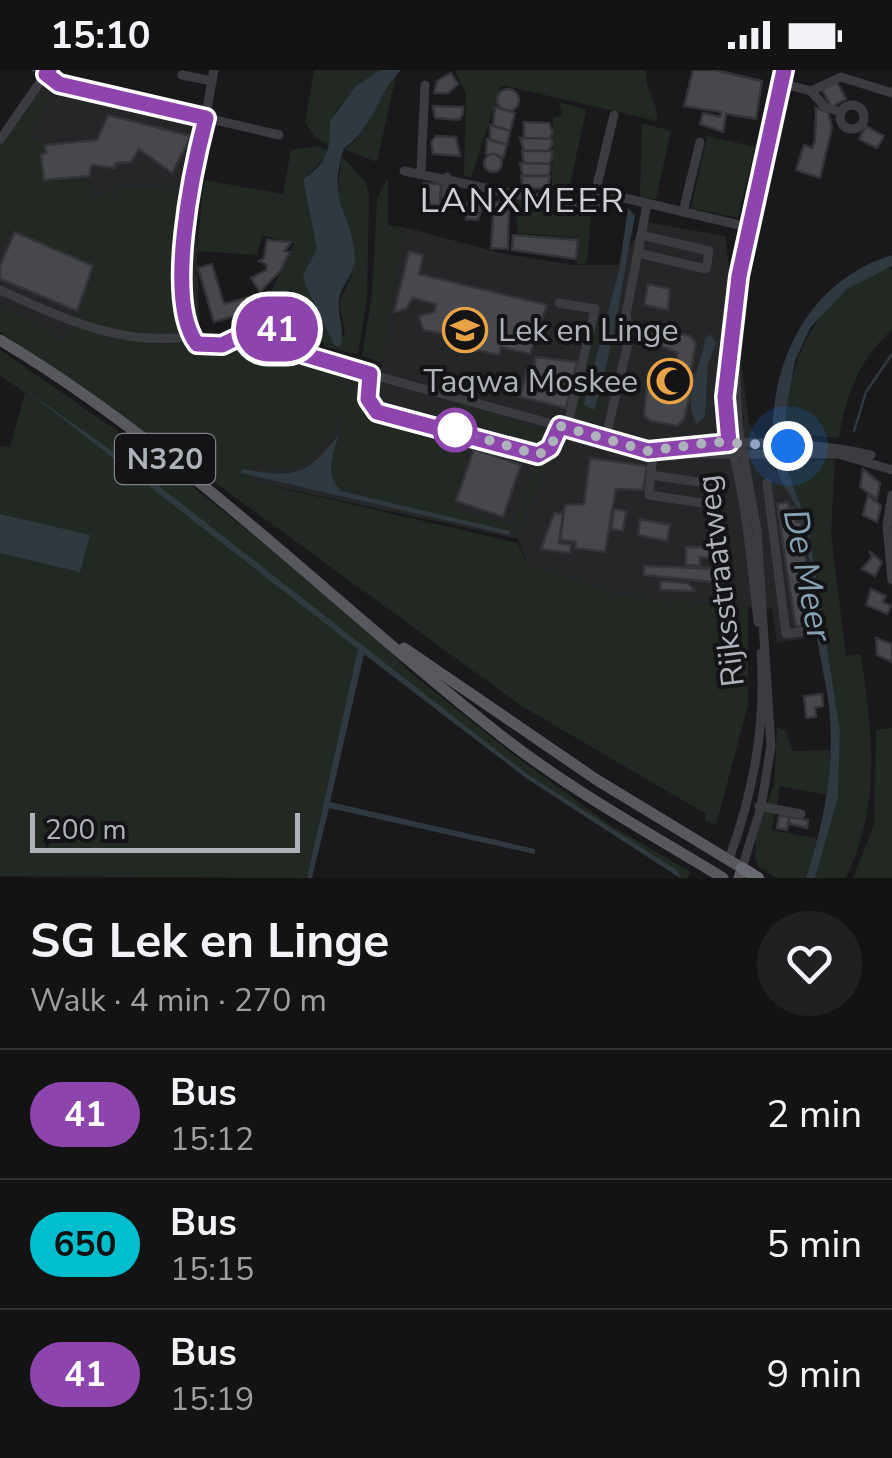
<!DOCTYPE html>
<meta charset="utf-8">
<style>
:root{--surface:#131314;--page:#202022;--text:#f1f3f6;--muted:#9d9ea0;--line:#323234}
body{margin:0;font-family:"Nunito Sans",sans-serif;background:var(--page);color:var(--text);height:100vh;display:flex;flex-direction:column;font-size:38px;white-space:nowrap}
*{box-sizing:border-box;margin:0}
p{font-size:32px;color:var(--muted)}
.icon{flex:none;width:55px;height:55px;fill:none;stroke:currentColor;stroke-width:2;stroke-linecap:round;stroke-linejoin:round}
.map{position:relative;height:808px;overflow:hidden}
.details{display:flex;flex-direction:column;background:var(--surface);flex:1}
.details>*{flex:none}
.badge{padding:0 20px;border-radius:32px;font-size:35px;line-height:65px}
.scale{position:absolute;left:30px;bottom:25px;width:270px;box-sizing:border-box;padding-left:10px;border:5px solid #adb2ba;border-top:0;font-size:28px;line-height:35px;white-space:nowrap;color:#adb2ba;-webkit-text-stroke:8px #141416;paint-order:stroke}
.you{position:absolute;width:50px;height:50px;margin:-25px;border:8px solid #fff;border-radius:50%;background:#1a73e8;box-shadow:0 0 0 15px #1a73e833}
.map>.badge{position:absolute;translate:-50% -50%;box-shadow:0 0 0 5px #fff}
.round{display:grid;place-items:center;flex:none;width:105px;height:105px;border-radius:52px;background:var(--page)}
.summary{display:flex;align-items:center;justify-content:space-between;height:170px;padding:0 30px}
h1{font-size:48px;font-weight:700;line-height:75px}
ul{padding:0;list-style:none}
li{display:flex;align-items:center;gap:30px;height:130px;padding:0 30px;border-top:2px solid var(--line)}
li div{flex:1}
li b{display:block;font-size:38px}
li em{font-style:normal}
li .badge{min-width:110px;font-weight:700;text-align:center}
.status{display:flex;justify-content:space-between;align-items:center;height:70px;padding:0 50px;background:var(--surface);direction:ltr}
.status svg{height:28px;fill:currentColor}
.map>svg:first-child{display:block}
.built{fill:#252628}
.green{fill:#212922}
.water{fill:#30393f}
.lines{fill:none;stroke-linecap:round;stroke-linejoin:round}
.stream{stroke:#30393f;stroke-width:2.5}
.building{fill:#46484b;stroke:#333437;stroke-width:2.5}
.minor{stroke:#3b3c40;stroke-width:9}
.major{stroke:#57595f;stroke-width:11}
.highway{stroke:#676a71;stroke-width:12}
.line-casing{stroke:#fff;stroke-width:22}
.line{stroke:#8e44ad;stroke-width:15}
.walk{stroke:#adb2ba;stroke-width:10;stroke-dasharray:0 18}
.stop-dot{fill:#fff;stroke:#8e44ad;stroke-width:5}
.labels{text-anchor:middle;stroke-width:8;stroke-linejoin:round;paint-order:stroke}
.shield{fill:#141416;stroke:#7f8389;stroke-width:2.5}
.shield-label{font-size:30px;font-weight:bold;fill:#adb2ba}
.poi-label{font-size:32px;fill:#adb2ba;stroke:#141416;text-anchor:start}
.street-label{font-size:32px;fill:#adb2ba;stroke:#141416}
.neighbourhood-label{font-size:35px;letter-spacing:2.5px;fill:#cdd1d6;stroke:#141416}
.water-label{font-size:35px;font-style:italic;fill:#86a1b2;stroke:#141416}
</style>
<div class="status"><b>15:10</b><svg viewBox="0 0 49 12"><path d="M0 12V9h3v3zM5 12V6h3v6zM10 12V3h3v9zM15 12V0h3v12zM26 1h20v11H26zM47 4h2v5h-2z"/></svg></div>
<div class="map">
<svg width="892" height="808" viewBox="0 0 892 808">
<rect width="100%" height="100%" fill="#19191b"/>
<!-- built -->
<polygon class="built" points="43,12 212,52 196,140 199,255 208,282 274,263 315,284 381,299 403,157 501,183 574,195 617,195 646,152 725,166 749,353 803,450 817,567 777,573 772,539 627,527 528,496 518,469 232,407 0,247 0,70"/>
<!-- green -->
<g class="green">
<path d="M314,0H380C363,17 330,32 330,61C330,67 332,72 332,77L315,67L305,53Z"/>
<path d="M646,0C644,20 659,32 657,51L501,15L471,108L464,105L466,24L455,0Z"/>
<polygon points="396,5 377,92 344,79 354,72"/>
<path d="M39,23L48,31L28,65L45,75L46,83L41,84L45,112H87L96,125L116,123L118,117L172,120L185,129C179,165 168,255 197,282L223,285L261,266L275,267L307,296L342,306L351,326L354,318L345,300L361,308L364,335L398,358L468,377L453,440L512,455L540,389L549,388L517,464L341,420C320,400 340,366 345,343C318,381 309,410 255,393L251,411L518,473L528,496L627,527L748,537V635L716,755L705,751L706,744L520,635L173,382L0,262V234L63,271L95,197L13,160L0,174V78Z"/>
<polygon points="559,32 586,40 567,130 533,123 552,120 553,48 563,44"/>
<polygon points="642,53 671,61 656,129 640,127"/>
<polygon points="707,66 755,77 738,148 691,138"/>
<polygon points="318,76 330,82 303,111 317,179 303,204 334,275 345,264 339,233 353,202 349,165 336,129 342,86 366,113 369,126 367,226 358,285 325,277 319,266 305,264 294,251 278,244 269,227 294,173 262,165 257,185 197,181 204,110 283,124 291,80"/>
<polygon points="388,108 388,155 403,157 382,293 362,286 372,225 377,128"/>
<polygon points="519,128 591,145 587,193 577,195 578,168 518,163 515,133"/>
<path d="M888,197L892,201V260C859,289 846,325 839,368L785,364C787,289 815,226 888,197Z"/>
<polygon points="598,243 607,244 584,334 593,340 609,293 614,246 621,247 598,352 575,343"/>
<polygon points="0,280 158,389 362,552 412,604 514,685 610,755 691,802 687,808 680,808 526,708 358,580 307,808 0,806 0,483 18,487 90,466 0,444 0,376 10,377 25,323 0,305"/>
<polygon points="458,333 546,362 538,373 453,344"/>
<path d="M835,389L831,464L846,586L861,584C872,666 882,731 846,808H815L838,727L840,661L808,455L785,394Z"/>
<polygon points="771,562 777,657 786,661 793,681 830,680 828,725 780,716 772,760 819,769 806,808 777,808 759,797 755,789 756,768 774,715 777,659"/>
<polygon points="892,658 892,808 853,808 874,755 876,660"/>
</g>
<!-- water -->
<g class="water">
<path d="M380,0H401C379,22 372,60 344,78C326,136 351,138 355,186C356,204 341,214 339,230C337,248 346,260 340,277L334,275L305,214L303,204L317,179L303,110C328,91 330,81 330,51L355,17Z"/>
<path d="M628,138L635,146C622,211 614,278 594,340L584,334L619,200Z"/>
<path d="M892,185V196L847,219L810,258L795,291L786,341L785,394L808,455L840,661L838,727L815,808H806C825,751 835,695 829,635C826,612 820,590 817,567C811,530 811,491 803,454C798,431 778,416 775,392C763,303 804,212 892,185Z"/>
<path d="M710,264L716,273L708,294L705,347L697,354C681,334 702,293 705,269Z"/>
<polygon points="27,321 136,398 527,704 678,801 680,808 526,708 364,584 330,732 535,779 535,784 329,738 312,808 307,808 358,579"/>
<path d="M339,364C333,384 324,405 341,421L510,461L509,465L241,403L242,399C295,408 306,407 339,364Z"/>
<polygon points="0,444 90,465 80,502 0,483"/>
</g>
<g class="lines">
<!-- stream -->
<g class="stream">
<polyline points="33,1 34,0"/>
<polyline points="854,361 866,322 892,284"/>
</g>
</g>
<!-- building -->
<g class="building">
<polygon points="693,0 715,0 762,11 756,49 726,44 723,62 700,54 703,43 720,47 721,42 684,36"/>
<polygon points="451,3 458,14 448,23 434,23 437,11"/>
<polygon points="836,10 846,29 831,37 821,17"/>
<circle cx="508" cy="30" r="11"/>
<polygon points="433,36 463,37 463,44 459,50 435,48"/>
<polygon points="495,37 515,43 510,61 493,56"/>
<polygon points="816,38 828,42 832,57 820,108 796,100 804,75 812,78 815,70"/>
<polygon points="108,45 191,66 172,103 139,79 131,92 115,93 115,98 92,95 89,106 44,110 41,84 46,83 45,75 97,70"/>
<polygon points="524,52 549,53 553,63 549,69 524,68"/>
<polygon points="490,55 510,61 507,75 490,70"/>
<polygon points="866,56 884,66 877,78 859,69"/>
<polygon points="436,66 456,67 460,86 433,84 431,72"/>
<polygon points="520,68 552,69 552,76 548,81 524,81"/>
<polygon points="487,69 507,75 503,88 486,84"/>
<polygon points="522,81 552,81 552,88 549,94 524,93"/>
<circle cx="493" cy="93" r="9"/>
<polygon points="520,93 550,94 550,101 548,106 523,106"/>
<polygon points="521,106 550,106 548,119 523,118"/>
<polygon points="424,113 441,114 440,135 430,135"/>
<polygon points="494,132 509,132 508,179 491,178"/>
<polygon points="466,133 483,133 478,150 466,149"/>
<polygon points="15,162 93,196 77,241 0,209 0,195"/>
<polygon points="513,165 578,170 576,189 512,180"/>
<polygon points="267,170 291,172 285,181 290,182 280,201 260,222 251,208 266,200 267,195 259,191 264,188"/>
<polygon points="409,181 423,185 419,204 547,235 530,284 501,277 499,285 466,278 468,269 423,260 419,246 434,242 436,234 413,228 406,239 394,242"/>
<polygon points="212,194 224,234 253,226 256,240 214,252 198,198"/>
<polygon points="648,214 670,219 668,240 644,235"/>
<polygon points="652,258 690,266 696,273 690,305 695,304 684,349 677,356 650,351 644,345 648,304 659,300 673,305 678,283 653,273"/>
<polygon points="536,287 577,292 566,338 520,327 527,300 533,301"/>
<polygon points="474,379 521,395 503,447 456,431"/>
<polygon points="590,388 647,396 643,420 616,419 605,482 575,478 576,472 560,470 565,435 584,434"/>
<polygon points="863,399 880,413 877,429 860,417"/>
<polygon points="868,425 881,436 877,452 863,445"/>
<polygon points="788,432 789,438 794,437 796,452 801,451 814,555 796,557 794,547 777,434"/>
<polygon points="614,439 626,441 623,461 611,459"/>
<polygon points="554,443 563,444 559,473 571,475 570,483 541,479"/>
<polygon points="640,449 670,455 667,471 638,465"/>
<polygon points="686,477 719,478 719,489 700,487 700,496 686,495"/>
<polygon points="869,481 882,492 875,506 862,499 872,487"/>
<polygon points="644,496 721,499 723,513 644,505"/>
<polygon points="661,511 688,513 695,521 660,520"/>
<polygon points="871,519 886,526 883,532 891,536 887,544 866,535"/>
<polygon points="876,568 892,574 892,592 877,585"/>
<polygon points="822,624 823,636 815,638 816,647 806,648 804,626"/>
<polygon points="779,745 808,750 807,758 790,754 789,748 787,760 777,758"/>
</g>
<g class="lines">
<!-- minor -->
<g class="minor">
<polyline points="45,4 59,13 279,65"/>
<polyline points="182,5 212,11"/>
<polyline points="781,13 811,21 841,7 892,23"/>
<polyline points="811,21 825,37 841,42"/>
<circle cx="852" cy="47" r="12"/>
<polyline points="0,70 47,2"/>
<polyline points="404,101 591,140 600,139 607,129 616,126 748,157"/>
<polyline points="421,101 425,15"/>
<polyline points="446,127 447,107"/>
<polyline points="591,140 614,45"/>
<polyline points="683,142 700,72"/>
<polyline points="638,183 706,199 709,181 641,165"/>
<path d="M0,220C60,247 123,278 191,266"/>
<polyline points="559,233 595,239 567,358"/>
<polyline points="191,266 209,277 270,257 283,261 314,289 663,384 838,384 892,400"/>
<polyline points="191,266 182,177 214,0"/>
<path d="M733,267C713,324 735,379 744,436C750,474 754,514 758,552"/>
<polyline points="370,304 368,329 377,342 467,363 533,385 550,378 559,356"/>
<polyline points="605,370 630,265 626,245 647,134"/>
<path d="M658,380C710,368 820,372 871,385"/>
<polyline points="651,405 712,414 709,434 649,425 653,381"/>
<polyline points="767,413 786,564 813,560"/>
<polyline points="892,425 887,455 892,510"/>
<polyline points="759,736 801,744"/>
<path d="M729,789C753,724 766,652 761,583"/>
<polyline points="742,798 761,737 771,676 757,461 738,355 734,264 741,197 784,0"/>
</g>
<!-- major -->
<g class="major">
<path d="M0,270C180,377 330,531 494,660C565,717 646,761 723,808"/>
<polyline points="404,578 597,710 742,798 739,808"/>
</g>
<!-- highway -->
<polyline class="highway" points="742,798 758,808"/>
</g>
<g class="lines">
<defs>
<path id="line" d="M49,0L46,4L59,14L206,48C193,98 164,231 197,274L222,275L255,259L270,257L287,264L306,285L370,304L368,329L377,342L538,385L550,378L560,356L648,381L729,373L725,327L739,206L784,0"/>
</defs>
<!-- line casing -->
<use href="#line" class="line-casing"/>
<!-- line -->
<use href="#line" class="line"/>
<!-- walk -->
<polyline class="walk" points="455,360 538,385 550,378 560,356 648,381 714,372 788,376"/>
</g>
<!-- icons -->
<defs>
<symbol id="school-ring" viewBox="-11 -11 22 22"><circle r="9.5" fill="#141416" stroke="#e7a346" stroke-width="1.5"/><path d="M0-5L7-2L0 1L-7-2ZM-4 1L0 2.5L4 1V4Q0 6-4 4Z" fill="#e7a346"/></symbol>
<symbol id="mosque-ring" viewBox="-11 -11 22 22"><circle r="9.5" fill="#141416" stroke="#e7a346" stroke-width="1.5"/><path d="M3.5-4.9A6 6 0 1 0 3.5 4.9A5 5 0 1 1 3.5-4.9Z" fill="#e7a346"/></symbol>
</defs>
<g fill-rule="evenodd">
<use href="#school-ring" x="440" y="235" width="50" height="50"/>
<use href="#mosque-ring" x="645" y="286" width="50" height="50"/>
</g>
<!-- markers -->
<circle class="stop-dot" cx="455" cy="360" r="20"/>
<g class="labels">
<!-- shield labels -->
<rect class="shield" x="115" y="364" width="100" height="50" rx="8"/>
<g class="shield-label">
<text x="165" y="399">N320</text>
</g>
<!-- poi labels -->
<g class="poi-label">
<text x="498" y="271">Lek en Linge</text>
<text x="638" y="322" text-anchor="end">Taqwa Moskee</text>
</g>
<!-- street labels -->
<g class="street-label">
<text transform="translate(720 511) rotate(-97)" y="11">Rijksstraatweg</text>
</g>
<!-- neighbourhood labels -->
<g class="neighbourhood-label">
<text x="523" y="142">LANXMEER</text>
</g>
<!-- water labels -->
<g class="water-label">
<text transform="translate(808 505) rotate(79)" y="12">De Meer</text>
</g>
</g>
</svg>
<div class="scale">200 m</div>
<div class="you" style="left:788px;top:376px"></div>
<b class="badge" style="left:277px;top:259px;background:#8e44ad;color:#fff">41</b>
</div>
<section class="details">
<div class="summary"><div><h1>SG Lek en Linge</h1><p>Walk · 4 min · 270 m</p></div><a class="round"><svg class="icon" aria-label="heart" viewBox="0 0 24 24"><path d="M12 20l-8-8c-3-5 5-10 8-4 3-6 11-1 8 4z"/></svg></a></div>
<ul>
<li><span class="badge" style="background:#8e44ad;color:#fff">41</span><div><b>Bus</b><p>15:12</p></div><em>2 min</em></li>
<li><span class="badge" style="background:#00becd;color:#111">650</span><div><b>Bus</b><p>15:15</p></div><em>5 min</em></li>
<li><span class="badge" style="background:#8e44ad;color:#fff">41</span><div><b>Bus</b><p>15:19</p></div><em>9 min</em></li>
</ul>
</section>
